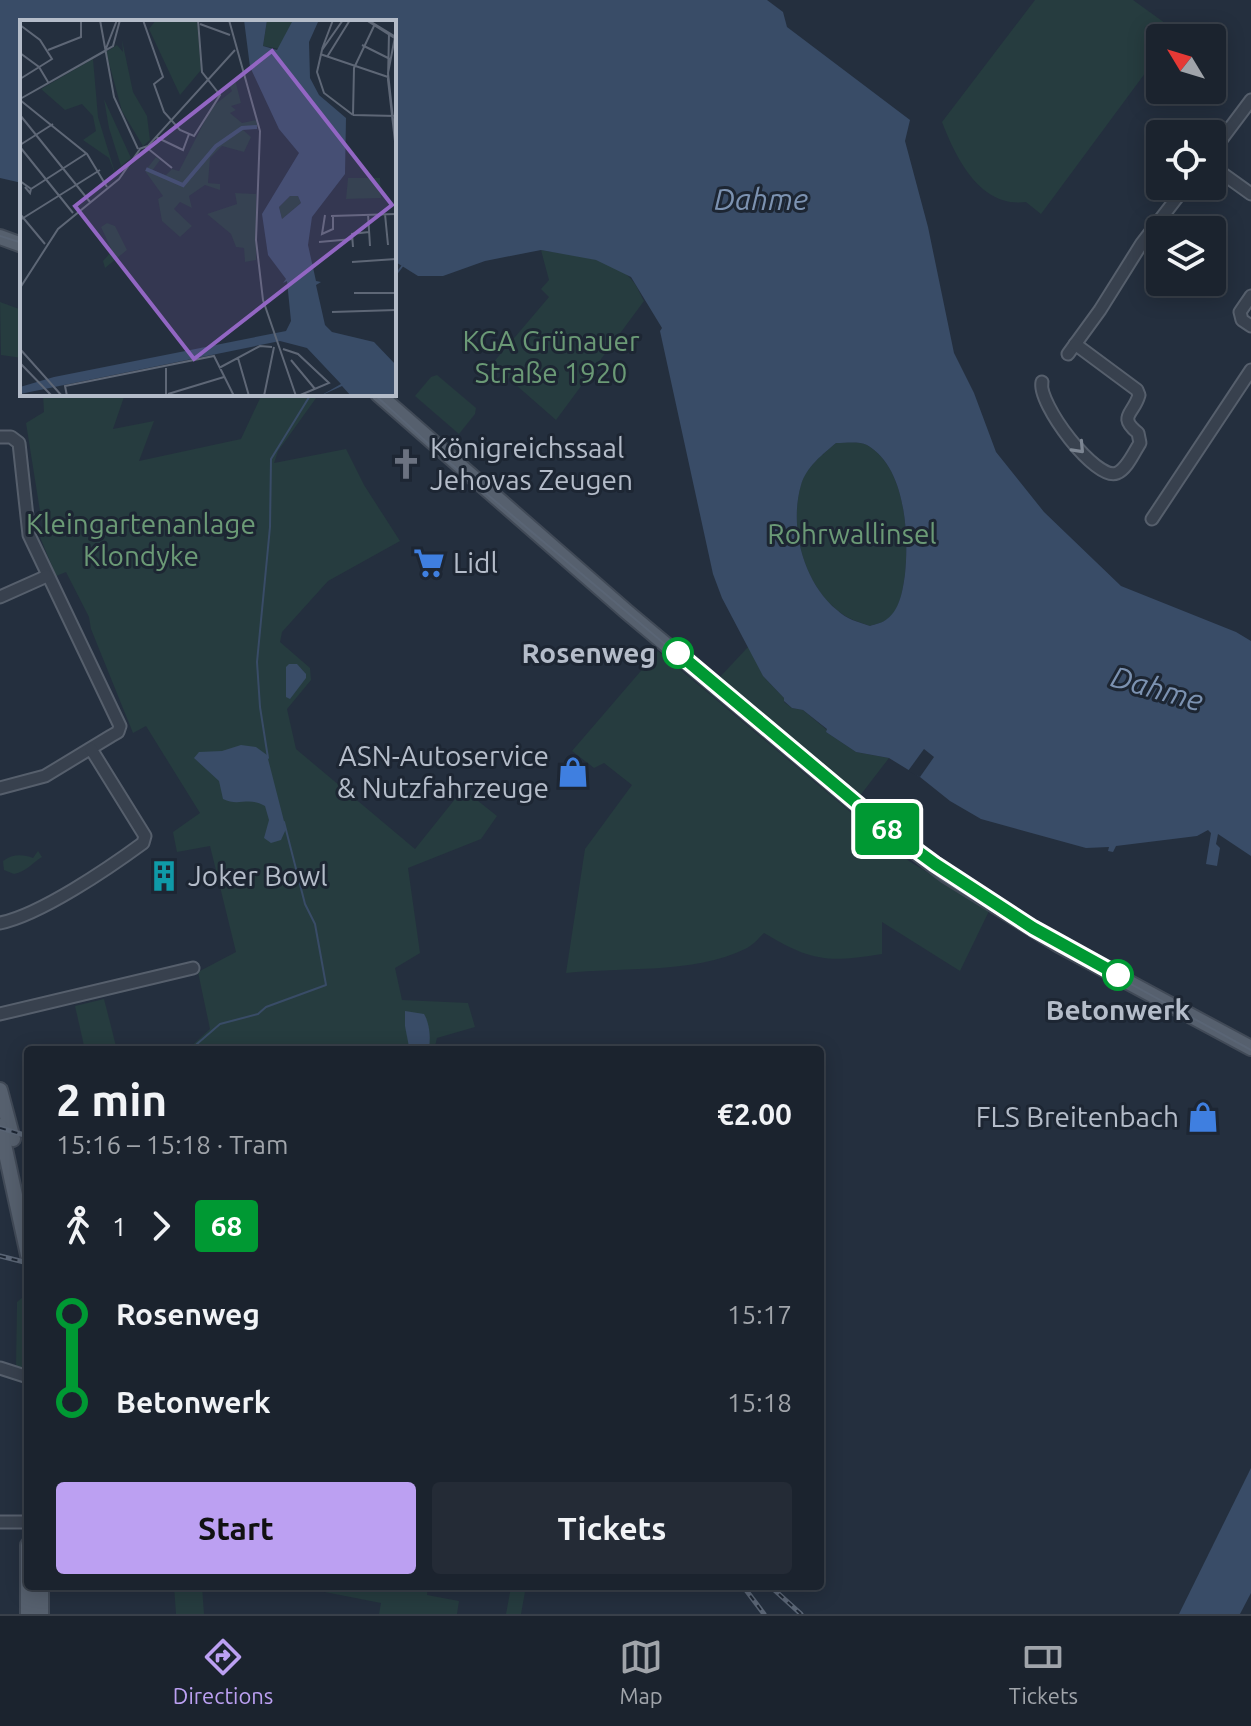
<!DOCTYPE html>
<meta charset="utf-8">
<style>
:root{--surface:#1b232e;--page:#242b36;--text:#f1f3f6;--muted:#a0a4aa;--line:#39404a;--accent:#bca0f2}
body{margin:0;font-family:Ubuntu,sans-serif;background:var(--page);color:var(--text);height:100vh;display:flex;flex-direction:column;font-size:30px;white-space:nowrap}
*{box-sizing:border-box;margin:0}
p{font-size:26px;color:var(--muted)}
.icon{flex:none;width:44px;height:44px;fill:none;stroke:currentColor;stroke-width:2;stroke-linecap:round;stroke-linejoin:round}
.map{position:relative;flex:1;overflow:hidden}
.sheet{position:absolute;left:24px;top:1046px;width:800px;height:544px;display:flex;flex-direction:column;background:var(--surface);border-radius:8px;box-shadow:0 4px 20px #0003,0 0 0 2px var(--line)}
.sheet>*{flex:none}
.badge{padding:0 16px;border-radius:6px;font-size:28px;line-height:52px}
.needle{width:52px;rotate:308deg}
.tools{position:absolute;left:1146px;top:24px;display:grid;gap:16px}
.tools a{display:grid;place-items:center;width:80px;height:80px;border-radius:8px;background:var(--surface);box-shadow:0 4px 20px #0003,0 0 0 2px var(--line);font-size:40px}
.map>.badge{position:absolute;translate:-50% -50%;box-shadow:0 0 0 4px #fff}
.legs{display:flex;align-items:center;gap:12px;height:88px;padding:0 32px;font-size:26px}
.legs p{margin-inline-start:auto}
.overview{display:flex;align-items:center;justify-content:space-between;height:136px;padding:0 32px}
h1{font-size:44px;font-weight:700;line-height:60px}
.button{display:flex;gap:16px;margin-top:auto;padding:16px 32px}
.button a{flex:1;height:92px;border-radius:8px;background:var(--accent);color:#111;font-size:32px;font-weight:700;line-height:92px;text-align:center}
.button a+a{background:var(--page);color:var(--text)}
ul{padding:0 32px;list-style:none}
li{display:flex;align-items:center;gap:28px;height:88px;font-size:30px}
li i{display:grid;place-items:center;width:12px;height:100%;margin:0 10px;background:currentColor}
li i::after{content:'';width:20px;height:20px;margin:-10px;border:6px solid;border-radius:50%;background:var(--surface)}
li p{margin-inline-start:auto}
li:first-child i{background:linear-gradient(#0000 50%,currentColor 0)}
li:last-child i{background:linear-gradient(currentColor 50%,#0000 0)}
.tabs{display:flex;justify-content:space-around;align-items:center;height:112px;border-top:2px solid var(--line);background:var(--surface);font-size:22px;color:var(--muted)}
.tabs a{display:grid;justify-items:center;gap:4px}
.tabs .current{color:var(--accent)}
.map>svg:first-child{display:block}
.green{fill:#263c3f}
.water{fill:#394c67;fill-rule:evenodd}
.pier{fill:#242f3e}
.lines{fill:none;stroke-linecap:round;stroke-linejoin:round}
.stream{stroke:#394c67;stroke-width:2}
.minor-casing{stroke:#565f6c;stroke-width:15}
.major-casing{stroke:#414a57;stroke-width:18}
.minor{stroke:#38414e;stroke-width:11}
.major{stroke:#56606e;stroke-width:14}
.tram{stroke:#5a6575;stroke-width:2}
.rail-casing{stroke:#5a6575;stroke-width:5}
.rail{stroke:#1d2633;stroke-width:2;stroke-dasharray:6;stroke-linecap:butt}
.oneway{stroke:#7c8592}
.line-1-casing{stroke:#fff;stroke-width:18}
.line-1{stroke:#093;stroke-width:12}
.stop-1-dot{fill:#fff;stroke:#093;stroke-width:4}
.labels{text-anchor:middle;stroke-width:6;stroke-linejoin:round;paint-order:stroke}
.park-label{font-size:28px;fill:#6b9a76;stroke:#1d2633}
.poi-label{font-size:28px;fill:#b4bcc9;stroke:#1d2633;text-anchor:start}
.stop-label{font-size:28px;font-weight:bold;fill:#b4bcc9;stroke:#1d2633;text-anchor:end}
.water-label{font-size:30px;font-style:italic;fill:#7c92b1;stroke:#1d2633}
.inset-river{fill:none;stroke:#394c67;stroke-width:4}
.inset-road{fill:none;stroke:#5e6776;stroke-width:2}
.view{fill:#9266c3;fill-opacity:0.15;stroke:#9266c3;stroke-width:4}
.inset-edge{fill:none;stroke:#b4bcc9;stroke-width:4}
</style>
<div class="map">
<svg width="1251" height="1614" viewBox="0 0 1251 1614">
<rect width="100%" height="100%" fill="#242f3e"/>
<!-- green -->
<g class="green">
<path d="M1035,0H1133L1176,31L1171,38H1160V53L1041,214L1026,202C980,208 956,158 942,122Z"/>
<path d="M541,250C567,255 613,257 631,279C637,285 640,294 644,301L556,420L492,364L549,297L541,289L549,280Z"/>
<polygon points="0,302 22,310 22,358 1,355"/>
<polygon points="437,375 476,408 475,414 459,434 415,396 431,377"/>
<polygon points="43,394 125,394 113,429 154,421 139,461 241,439 262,394 319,394 278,451 274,463 346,449 364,485 400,541 328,581 282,632 280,642 310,668 311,680 287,709 296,749 415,849 463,789 497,816 481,839 408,868 420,953 395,968 402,1000 468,1003 475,1027 437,1038 434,1050 187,1050 210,1029 198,972 236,952 210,846 177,852 173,832 200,813 146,726 133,733 91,629 89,617 66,572 56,576 38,532 43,530 26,423 44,412"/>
<path d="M837,442C846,443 859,441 867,445C906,467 909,535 905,574C903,589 900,610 888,619C883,623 875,624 870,626C859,622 847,619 837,610C803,583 789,526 801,484C806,467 823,454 837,442Z"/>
<polygon points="749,646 763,676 784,698 784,702 792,708 803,710 827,730 826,732 856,752 889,758 859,797 719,678"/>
<path d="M658,651L909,861L989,911L960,971L882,922V954C827,963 811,961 764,933C758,939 752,946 745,949C694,974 621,967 566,973L585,849L632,785L604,763L594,768L572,751Z"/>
<path d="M38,851L42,857C32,863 27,871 14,874L4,870L3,861C12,854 23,854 33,858Z"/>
<polygon points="104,999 117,1050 85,1050 75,1006"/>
<polygon points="23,1297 23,1367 16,1369 17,1302"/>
<polygon points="174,1586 202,1586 204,1614 176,1614"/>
<polygon points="294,1586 428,1586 427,1595 459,1601 457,1614 379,1614 381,1603"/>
<polygon points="517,1586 526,1586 521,1614 506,1614 511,1587 516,1588"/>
</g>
<!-- water -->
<g class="water">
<path d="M0,0H767L783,12L787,27L910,120L905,141L928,227L954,353L974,393L996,452L1044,512L1121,586L1236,632L1251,641V856L1218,834L1216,844L1220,848L1217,866L1206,864L1211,833L1208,830L1197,836L1116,846L1113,852L1108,851L1109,847L1086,848L981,819L950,801L920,777L889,758L856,752L826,732L827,729L803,710L792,708L784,701V698L763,676L722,598L713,574L660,331L662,328L631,277L596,260L541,250L485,261L443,276H418L394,261V22H22V183L0,178ZM836,443C846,443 859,441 867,445C906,467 909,535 905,574C903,589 900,610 887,619C883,623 875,624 870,626C858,622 846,619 837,610C803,582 789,526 801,485C806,467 823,454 836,443Z"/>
<polygon points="289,664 297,664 306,674 306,678 290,699 286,697 286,667"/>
<path d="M241,745L256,747L267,755L286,829L281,840L271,843L264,838L269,820L265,806C248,796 239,807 223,799L219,781L194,758L199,752L222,751Z"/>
<path d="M405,1011L424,1014C429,1022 431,1037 429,1047H409L405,1026Z"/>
<polygon points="1251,1468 1251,1593 1240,1614 1179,1614"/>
</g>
<!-- pier -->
<polygon class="pier" points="924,749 934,757 920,777 908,771"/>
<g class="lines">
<!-- stream -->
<g class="stream">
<polyline points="394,277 403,265"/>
<polyline points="268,758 260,707 257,662 270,527 271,459 311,394"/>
<polyline points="190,1050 220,1024 258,1014 266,1007 326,985 315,924 305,904 284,822"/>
</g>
<defs>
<g id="minor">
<polyline points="1212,152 1251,100"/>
<polyline points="1212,166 1251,194"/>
<polyline points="1251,296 1240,312 1242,320 1251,326"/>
<polyline points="1068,354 1100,310 1142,243 1186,186"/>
<path d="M1042,382C1037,403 1096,482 1117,473C1127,469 1134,452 1140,443L1138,433C1117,416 1134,414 1139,395L1137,390L1075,344"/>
<polyline points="0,437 11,437 19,443 29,535 120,726 118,732 111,736 45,776 0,788"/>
<polyline points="1152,519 1251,370"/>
<polyline points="0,597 47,576"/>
<path d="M0,923C40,915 109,868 143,843L145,836L91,749"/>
<polyline points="0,1014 193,968"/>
<polyline points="0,1368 28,1377"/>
<polyline points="0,1522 28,1522"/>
</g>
<g id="major">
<polyline points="0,237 22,245"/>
<polyline points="378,394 627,612 892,834 946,875 1059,945 1251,1048"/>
<polyline points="0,1090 13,1139"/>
<polyline points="0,1126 28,1255"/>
<polyline points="28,1614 28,1545"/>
<polyline points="41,1614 41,1586"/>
</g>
</defs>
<!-- minor casing -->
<use href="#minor" class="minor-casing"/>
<!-- major casing -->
<use href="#major" class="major-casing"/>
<!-- minor -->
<use href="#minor" class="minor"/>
<!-- major -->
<use href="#major" class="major"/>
<!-- tram -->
<g class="tram">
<polyline points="0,236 22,243"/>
<polyline points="374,394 443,457 897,840 998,911 1251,1050"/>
</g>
<defs>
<g id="rail">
<polyline points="0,1128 28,1136"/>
<polyline points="0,1256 28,1263"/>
<polyline points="743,1586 764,1614"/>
<polyline points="770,1586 801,1614"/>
</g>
</defs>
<!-- rail casing -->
<use href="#rail" class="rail-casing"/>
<!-- rail -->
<use href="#rail" class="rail"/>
</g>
<!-- one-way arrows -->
<defs><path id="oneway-chevron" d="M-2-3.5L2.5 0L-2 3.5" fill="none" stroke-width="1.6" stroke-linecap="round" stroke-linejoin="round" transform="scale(2)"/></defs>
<use class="oneway" href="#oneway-chevron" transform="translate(1079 448) rotate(47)"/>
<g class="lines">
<defs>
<polyline id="line-1" points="678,653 890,831 935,864 1033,928 1118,975"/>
</defs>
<!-- line-1 casing -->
<use href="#line-1" class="line-1-casing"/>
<!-- line-1 -->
<use href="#line-1" class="line-1"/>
</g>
<!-- icons -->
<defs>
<symbol id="church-bare" viewBox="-9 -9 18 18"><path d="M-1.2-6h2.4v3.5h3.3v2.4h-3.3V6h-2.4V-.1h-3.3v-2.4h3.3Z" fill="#6b7280" stroke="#1d2633" stroke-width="2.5" paint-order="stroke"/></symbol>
<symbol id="supermarket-bare" viewBox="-9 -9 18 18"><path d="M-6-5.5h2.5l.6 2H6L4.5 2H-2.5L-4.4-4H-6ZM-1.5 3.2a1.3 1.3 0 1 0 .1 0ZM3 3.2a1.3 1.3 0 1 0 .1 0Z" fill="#3f7fe0" stroke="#1d2633" stroke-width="2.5" paint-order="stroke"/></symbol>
<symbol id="shop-bare" viewBox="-9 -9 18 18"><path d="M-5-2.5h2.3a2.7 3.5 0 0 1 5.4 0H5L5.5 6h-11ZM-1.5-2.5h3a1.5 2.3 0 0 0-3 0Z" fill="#3f7fe0" stroke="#1d2633" stroke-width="2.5" paint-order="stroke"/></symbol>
<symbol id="building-bare" viewBox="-9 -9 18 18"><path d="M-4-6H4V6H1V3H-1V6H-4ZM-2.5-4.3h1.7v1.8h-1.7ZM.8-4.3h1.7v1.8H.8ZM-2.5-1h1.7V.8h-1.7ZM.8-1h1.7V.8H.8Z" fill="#0f9aa8" stroke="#1d2633" stroke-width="2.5" paint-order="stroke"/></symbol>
</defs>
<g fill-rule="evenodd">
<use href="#church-bare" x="384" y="442" width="44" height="44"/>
<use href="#supermarket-bare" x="407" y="541" width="44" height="44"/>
<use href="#shop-bare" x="551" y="750" width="44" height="44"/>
<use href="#building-bare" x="142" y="854" width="44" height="44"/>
<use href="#shop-bare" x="1181" y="1095" width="44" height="44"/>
</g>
<!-- markers -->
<g class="stop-1-dot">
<circle cx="678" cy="653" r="14"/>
<circle cx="1118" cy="975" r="14"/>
</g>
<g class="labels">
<!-- park labels -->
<g class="park-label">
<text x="551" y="351">KGA Grünauer<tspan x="551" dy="32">Straße 1920</tspan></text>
<text x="141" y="534">Kleingartenanlage<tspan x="141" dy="32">Klondyke</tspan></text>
<text x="852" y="544">Rohrwallinsel</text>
</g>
<!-- poi labels -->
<g class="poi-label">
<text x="430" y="458">Königreichssaal<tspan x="430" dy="32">Jehovas Zeugen</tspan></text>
<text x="453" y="573">Lidl</text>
<text x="549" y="766" text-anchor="end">ASN-Autoservice<tspan x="549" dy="32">&amp; Nutzfahrzeuge</tspan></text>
<text x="188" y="886">Joker Bowl</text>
<text x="1179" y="1127" text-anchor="end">FLS Breitenbach</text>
</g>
<!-- stop labels -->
<g class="stop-label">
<text x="656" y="663">Rosenweg</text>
<text x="1118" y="1020" text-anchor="middle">Betonwerk</text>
</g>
<!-- water labels -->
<g class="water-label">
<text x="761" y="210">Dahme</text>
<text transform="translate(1157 689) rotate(16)" y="10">Dahme</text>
</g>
</g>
<!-- overview -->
<g transform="translate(20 20)">
<rect width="376" height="376" fill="#242f3e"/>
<path d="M136,0H177L181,50L160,75L129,9ZM247,0H273L260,29L243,26ZM102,20L113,72L127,96L130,120L123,126L102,91L86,32L97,25L103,32ZM73,39L78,97L96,156L89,138L63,120L76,111L73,96L62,84L45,90L21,69ZM215,59L221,83L211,86L216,90L210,93L222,103L236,100L238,107L222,109L231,117L224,132L202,126L190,138L188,163L200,164V170L185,165L169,176L172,188L160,182L154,189L172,206L160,217L142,201L138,179L143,176L125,151L136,137L140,140L132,151L146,155L152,149L159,151L192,87L212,71L209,65ZM84,79L111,138L101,146L89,108ZM328,158H360L361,178L326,179ZM215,173L236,174V240L225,242L224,228L216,227L211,214L187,194L217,184ZM270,176H278L281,183L262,199L259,187ZM87,203L95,206L107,230L85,248L83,241L92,231L81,207Z" fill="#263c3f"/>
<path d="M224,0H247L243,26L257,30L273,0L298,2L289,22L290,58L299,75L326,98L325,154L292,197L288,225L296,261L301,262L296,265L305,305L312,312L354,322L376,345V376H331L322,366L300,376L321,364L287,328L260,321L0,374V367L34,357L266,311L271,301L267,261L263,263L266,259L248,235L242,194L279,133L259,109L230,47ZM270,176H278L281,183L262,199L259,187Z" fill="#394c67" fill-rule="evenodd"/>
<path class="inset-river" d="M126,149L163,165L196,126L222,108L237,107"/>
<path class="inset-road" d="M80,0L94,77L118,129M123,0L143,57L134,64L144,92L160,110L174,116L200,75L182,52L178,0M209,0L240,111L236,220L243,280L276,376M209,0L240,111L236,220L243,280L276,376M323,0L302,30L297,52L304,73L333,95M346,0L376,19M348,0L376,17M180,4L210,15M0,5L20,20L32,39L0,59M369,13L368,60L376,130M375,17L368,53L376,127M342,25L370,39M302,29L313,0M28,30L61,17V0M0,33L19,47L28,62M300,34L368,57M307,37L330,0M0,79L93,26L100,0M0,79L85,31L97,0M0,80L67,134L87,167M0,95L70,182M333,95L334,48L354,6M333,95L376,96M136,117L163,130L169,114M0,125L33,104M0,127L53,193M126,127L152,148M119,129L128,126L215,30M0,161L11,169L10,173L5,167M11,169L67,133M0,194L25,224M348,194L350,226M365,194L368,225M305,195L302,214L313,209V196M311,196L376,194M0,200L80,150M299,222L333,219M333,227L332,214L349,212M332,242L376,239M0,268L38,209L99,159L120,129M334,273H376M312,292L376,290M0,329L42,376M263,329L278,334L309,363L278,376M218,338L229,376M271,340L295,369M0,343L32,376M146,348V375M199,348L240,326L252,327M148,374L204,357M47,376L45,366L194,336L214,376M244,376L254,327"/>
<path class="view" d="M252,31L372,185L174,339L55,186Z"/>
<rect width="376" height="376" class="inset-edge"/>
</g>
</svg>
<div class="tools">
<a><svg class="needle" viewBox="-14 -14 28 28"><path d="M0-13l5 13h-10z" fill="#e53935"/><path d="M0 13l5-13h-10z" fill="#a0a4aa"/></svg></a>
<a><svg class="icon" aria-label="locate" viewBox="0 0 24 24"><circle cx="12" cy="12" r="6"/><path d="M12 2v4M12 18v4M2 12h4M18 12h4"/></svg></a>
<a><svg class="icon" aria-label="layers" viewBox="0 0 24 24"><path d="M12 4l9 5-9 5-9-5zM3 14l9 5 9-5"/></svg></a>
</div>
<b class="badge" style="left:887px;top:829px;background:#093;color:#fff">68</b>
<section class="sheet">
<div class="overview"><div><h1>2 min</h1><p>15:16 – 15:18 · Tram</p></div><b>€2.00</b></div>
<div class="legs"><svg class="icon" aria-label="walk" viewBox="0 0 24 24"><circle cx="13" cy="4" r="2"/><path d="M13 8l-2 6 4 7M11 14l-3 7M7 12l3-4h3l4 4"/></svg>1<svg class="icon" aria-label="forward" viewBox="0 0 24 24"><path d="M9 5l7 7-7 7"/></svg><b class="badge" style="background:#093;color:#fff">68</b></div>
<ul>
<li><i style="color:#093"></i><b>Rosenweg</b><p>15:17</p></li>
<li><i style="color:#093"></i><b>Betonwerk</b><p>15:18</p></li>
</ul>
<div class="button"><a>Start</a><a>Tickets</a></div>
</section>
</div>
<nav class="tabs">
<a class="current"><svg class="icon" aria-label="directions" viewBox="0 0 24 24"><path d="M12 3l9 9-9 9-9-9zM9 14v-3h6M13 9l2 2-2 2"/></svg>Directions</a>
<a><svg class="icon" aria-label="map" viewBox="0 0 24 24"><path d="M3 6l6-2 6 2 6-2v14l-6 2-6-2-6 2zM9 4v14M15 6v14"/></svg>Map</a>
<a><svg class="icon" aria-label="tickets" viewBox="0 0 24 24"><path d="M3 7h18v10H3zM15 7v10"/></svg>Tickets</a>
</nav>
